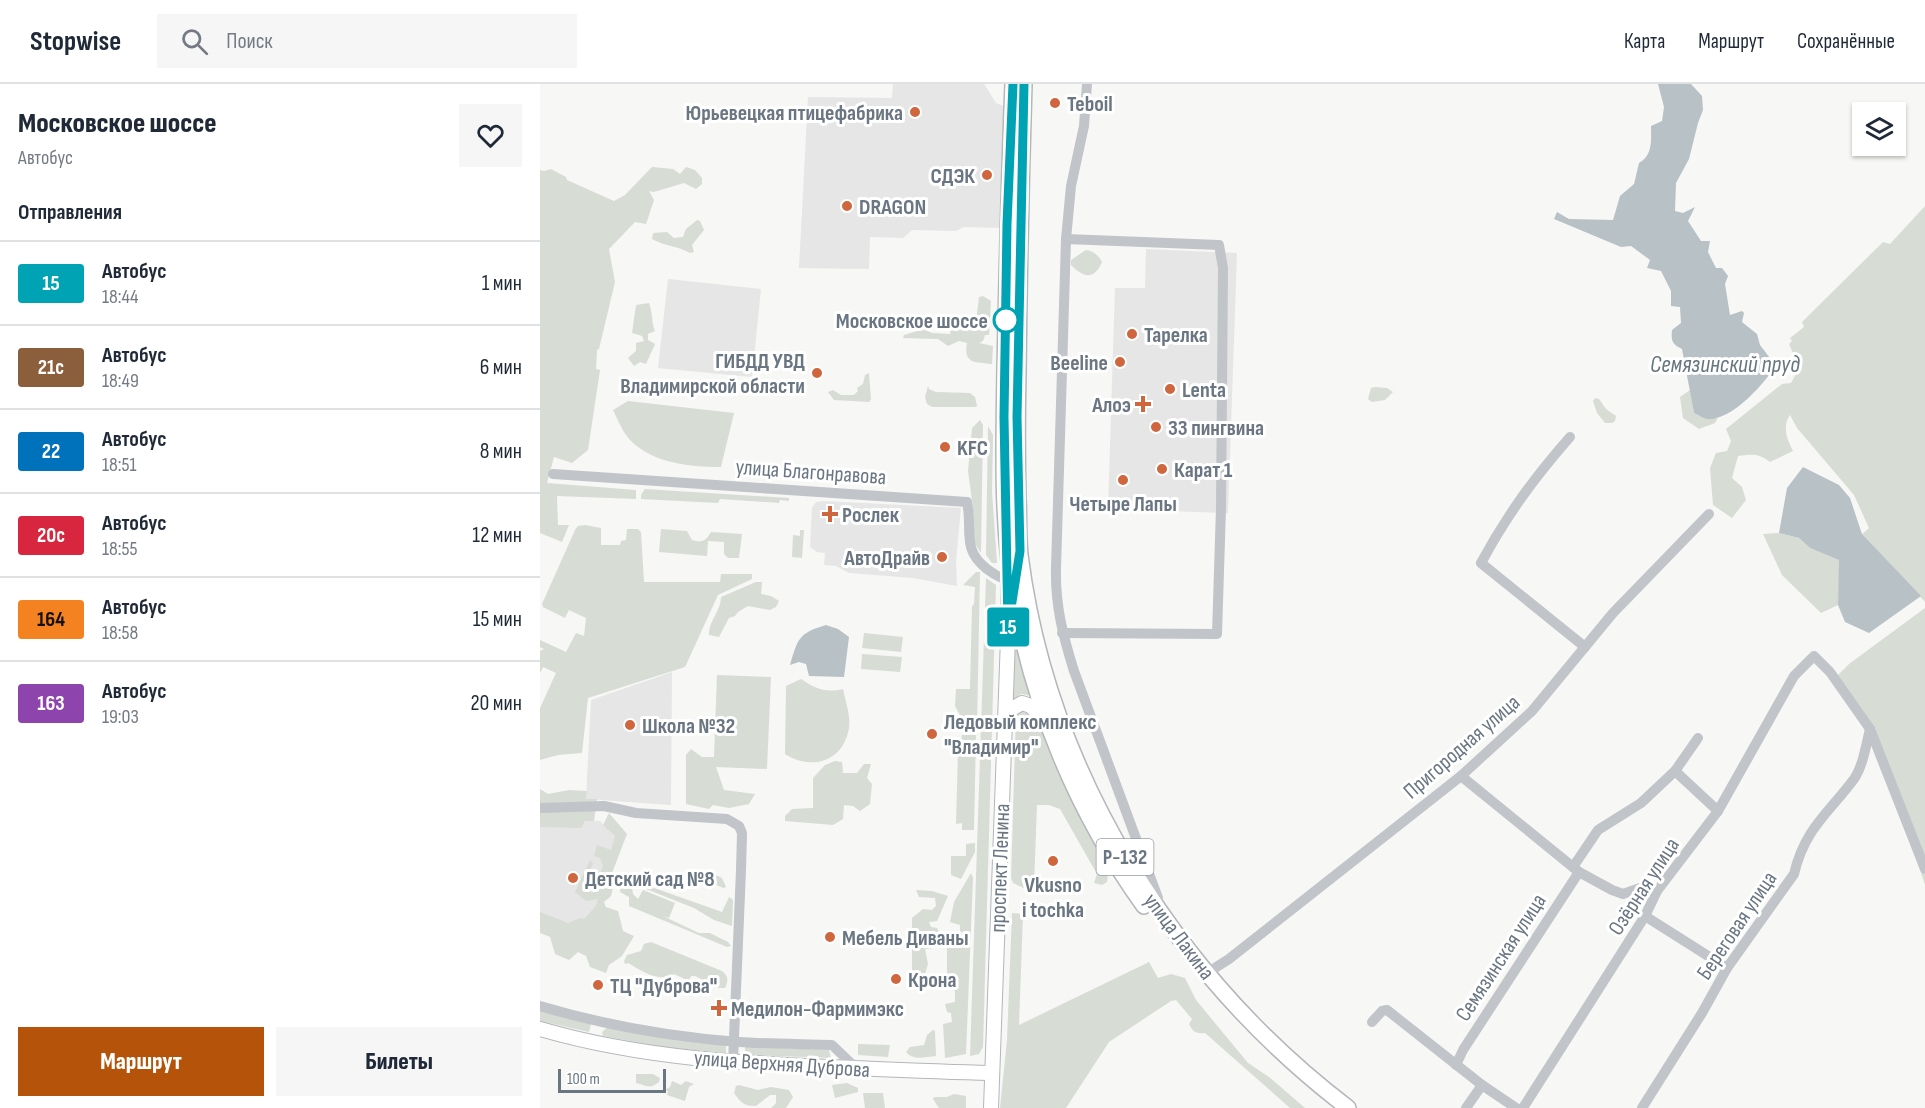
<!DOCTYPE html>
<html lang="ru">
<meta charset="utf-8">
<style>
:root{--surface:#fff;--page:#f6f6f7;--text:#1f2937;--muted:#747a83;--line:#e0e1e3;--accent:#b45309}
body{margin:0;font-family:"Sofia Sans Condensed",sans-serif;background:var(--page);color:var(--text);height:100vh;display:flex;flex-direction:column;font-size:22px;white-space:nowrap}
*{box-sizing:border-box;margin:0}
p{font-size:20px;color:var(--muted)}
.icon{flex:none;width:33px;height:33px;fill:none;stroke:currentColor;stroke-width:2;stroke-linecap:round;stroke-linejoin:round}
.map{position:relative;flex:1;overflow:hidden}
.drawer{display:flex;flex-direction:column;background:var(--surface);width:540px}
.drawer>*{flex:none}
.badge{padding:0 12px;border-radius:4px;font-size:21px;line-height:39px}
.buttons{position:absolute;left:1312px;top:18px;display:grid;gap:12px}
.buttons a{display:grid;place-items:center;width:54px;height:54px;border-radius:0px;background:var(--surface);box-shadow:0 2px 4px #0004;font-size:30px}
.scale{position:absolute;left:18px;bottom:15px;width:108px;box-sizing:border-box;padding-left:6px;border:3px solid #6a7682;border-top:0;font-size:16px;line-height:21px;white-space:nowrap;color:#6a7682;-webkit-text-stroke:4px #fff;paint-order:stroke}
.map>.badge{position:absolute;translate:-50% -50%;box-shadow:0 0 0 3px #fff}
h2{padding:0 18px;font-size:22px;line-height:54px}
.round{display:grid;place-items:center;flex:none;width:63px;height:63px;border-radius:0px;background:var(--page)}
.headline{display:flex;align-items:center;justify-content:space-between;height:102px;padding:0 18px}
h1{font-size:28px;font-weight:800;line-height:45px}
.action{display:flex;gap:12px;margin-top:auto;padding:12px 18px}
.action a{flex:1;height:69px;border-radius:0px;background:var(--accent);color:#fff;font-size:24px;font-weight:800;line-height:69px;text-align:center}
.action a+a{background:var(--page);color:var(--text)}
ul{padding:0;list-style:none}
li{display:flex;align-items:center;gap:18px;height:84px;padding:0 18px;border-top:2px solid var(--line)}
li div{flex:1}
li b{display:block;font-size:22px}
li em{font-style:normal}
li .badge{min-width:66px;font-weight:700;text-align:center}
header{display:flex;align-items:center;gap:36px;box-sizing:border-box;height:84px;padding:0 30px;background:var(--surface);border-bottom:2px solid var(--line)}
header strong{font-size:28px}
nav{display:flex;gap:33px;margin-inline-start:auto;font-size:21px}
.search{width:420px;height:54px;background:var(--page);display:flex;align-items:center;gap:15px;box-sizing:border-box;padding:0 21px;border-radius:0px;color:var(--muted);font-size:22px}
main{display:flex;flex:1;min-height:0}
.map>svg:first-child{display:block}
.built{fill:#e5e6e5}
.green{fill:#d7dcd5}
.water{fill:#b8c1c6}
.lines{fill:none;stroke-linecap:round;stroke-linejoin:round}
.major-casing{stroke:#b3b6ba;stroke-width:16}
.highway-casing{stroke:#b4b7ba;stroke-width:18}
.minor{stroke:#c1c4c8;stroke-width:10}
.major{stroke:#fff;stroke-width:14}
.highway{stroke:#fff;stroke-width:15}
.line-casing{stroke:#fff;stroke-width:14}
.line{stroke:#00a3b4;stroke-width:9}
.poi-dot{fill:#cf663e;stroke:#fff;stroke-width:2}
.stop-dot{fill:#fff;stroke:#00a3b4;stroke-width:3}
.labels{text-anchor:middle;stroke-width:6;stroke-linejoin:round;paint-order:stroke}
.shield{fill:#fff;stroke:#979fa8;stroke-width:1.5}
.shield-label{font-size:21px;font-weight:bold;fill:#6a7682}
.poi-label{font-size:22px;font-weight:bold;fill:#6a7682;stroke:#fff;text-anchor:start}
.stop-label{font-size:22px;font-weight:bold;fill:#6a7682;stroke:#fff;text-anchor:end}
.street-label{font-size:22px;fill:#6a7682;stroke:#fff}
.water-label{font-size:24px;font-style:italic;fill:#66777e;stroke:#fff}
</style>
<header>
<strong>Stopwise</strong>
<div class="search"><svg class="icon" aria-label="search" viewBox="0 0 24 24"><circle cx="10" cy="10" r="6"/><path d="M15 15l6 6"/></svg>Поиск</div>
<nav><a>Карта</a><a>Маршрут</a><a>Сохранённые</a></nav>
</header>
<main>
<section class="drawer">
<div class="headline"><div><h1>Московское шоссе</h1><p>Автобус</p></div><a class="round"><svg class="icon" aria-label="heart" viewBox="0 0 24 24"><path d="M12 20l-8-8c-3-5 5-10 8-4 3-6 11-1 8 4z"/></svg></a></div>
<h2>Отправления</h2>
<ul>
<li><span class="badge" style="background:#00a3b4;color:#fff">15</span><div><b>Автобус</b><p>18:44</p></div><em>1 мин</em></li>
<li><span class="badge" style="background:#8b5e3c;color:#fff">21с</span><div><b>Автобус</b><p>18:49</p></div><em>6 мин</em></li>
<li><span class="badge" style="background:#0072bc;color:#fff">22</span><div><b>Автобус</b><p>18:51</p></div><em>8 мин</em></li>
<li><span class="badge" style="background:#d7263d;color:#fff">20с</span><div><b>Автобус</b><p>18:55</p></div><em>12 мин</em></li>
<li><span class="badge" style="background:#f58220;color:#111">164</span><div><b>Автобус</b><p>18:58</p></div><em>15 мин</em></li>
<li><span class="badge" style="background:#8e44ad;color:#fff">163</span><div><b>Автобус</b><p>19:03</p></div><em>20 мин</em></li>
</ul>
<div class="action"><a>Маршрут</a><a>Билеты</a></div>
</section>
<div class="map">
<svg width="1385" height="1024" viewBox="0 0 1385 1024">
<rect width="100%" height="100%" fill="#f7f7f5"/>
<!-- built -->
<g class="built">
<polygon points="353,0 444,0 456,19 466,23 462,144 424,143 416,147 372,146 363,154 330,153 329,185 259,184 268,13 352,14"/>
<polygon points="606,165 697,169 688,429 568,425 575,204 605,204"/>
<polygon points="128,195 221,205 212,293 118,284"/>
<polygon points="283,417 421,424 416,477 417,502 373,494 309,489 296,482 284,481 285,469 277,468 270,463 272,424 276,418"/>
<polygon points="132,588 131,721 46,715 51,616"/>
<polygon points="0,736 60,737 81,758 42,855 0,838"/>
</g>
<!-- green -->
<g class="green">
<polygon points="112,83 133,85 140,90 146,83 155,86 162,94 162,100 156,105 144,99 114,108 109,107 114,116 106,140 95,138 69,165 75,198 59,265 57,266 56,285 60,286 48,366 32,379 14,373 7,399 96,406 96,415 17,412 18,441 29,441 22,458 0,449 0,86 4,87 11,85 26,93 27,96 74,117 85,111"/>
<path d="M1385,122V518L1322,450L1329,444L1314,411L1257,344L1250,331L1251,329C1242,342 1246,353 1253,367L1230,378C1219,369 1211,370 1198,372L1192,394L1202,403L1206,416L1192,434L1173,421L1170,384L1176,369L1187,367L1191,357L1186,345L1242,300L1251,299L1259,284L1249,260L1252,257L1250,254L1264,243L1262,238L1343,158L1350,160Z"/>
<path d="M157,136L160,137L164,146L152,161L154,168L150,169C138,162 124,162 112,155L113,149L127,148L134,154L143,153L146,145Z"/>
<path d="M546,166C552,166 559,172 562,178C554,197 543,193 531,181V176Z"/>
<path d="M443,212L451,217L449,251H445L443,257L439,259L453,262L452,280C435,278 423,280 427,259L419,257L408,262L398,255L363,254L364,251L384,245L392,249L410,250L412,236L436,238L439,213Z"/>
<path d="M109,219C113,228 111,238 115,247L108,250V256L115,260L106,280L100,278L94,282L88,274L96,267V259L104,257L102,252L92,249L96,221Z"/>
<polygon points="329,289 331,315 329,318 294,316 288,308 293,306 301,311 314,311 318,307 317,304 323,300 325,291"/>
<polygon points="388,302 389,305 396,308 430,309 435,313 437,322 435,323 392,323 387,320 385,313"/>
<polygon points="835,303 847,304 853,308 845,316 832,318 828,315 831,304"/>
<path d="M1150,306L1154,329C1163,334 1168,336 1178,333L1175,339L1159,345L1143,334L1140,313Z"/>
<polygon points="1055,314 1059,315 1066,325 1076,332 1075,337 1072,339 1065,339 1057,329 1053,317"/>
<path d="M88,317L194,329L181,383C149,383 107,379 86,351C81,344 77,334 73,326Z"/>
<polygon points="440,336 443,341 441,469 434,459 433,424 428,387 432,344"/>
<polygon points="448,342 453,351 452,408 457,479 452,479 446,471"/>
<polygon points="105,405 249,414 249,417 240,416 239,419 180,415 178,419 101,415 101,411"/>
<polygon points="45,441 61,444 61,461 80,461 81,457 86,456 87,445 98,445 101,448 104,498 180,498 181,490 212,490 212,495 178,511 145,583 48,614 42,669 18,671 0,676 0,624 16,589 3,583 0,589 0,567 4,565 0,563 0,556 26,568 36,549 44,552 46,534 29,526 25,534 3,523 2,520 35,446 38,442"/>
<path d="M121,445L147,447L152,456C162,459 166,457 171,448L202,450L199,474H188L184,470V458L168,457L167,472L119,468Z"/>
<polygon points="260,446 264,446 262,474 252,473 253,451 260,452"/>
<polygon points="1239,449 1259,454 1270,464 1300,476 1298,521 1281,529 1242,491 1223,450"/>
<polygon points="436,488 440,488 437,643 424,643 422,635 415,622 416,605 430,605 432,522 434,520 435,503 423,501"/>
<polygon points="446,494 456,501 443,963 439,970 430,972"/>
<path d="M216,498H222L221,510L231,512L239,517L236,523L230,526L208,522L198,528L195,532L189,534L179,553L169,551C168,538 181,527 181,513Z"/>
<polygon points="1385,524 1385,801 1334,645 1297,592 1309,580"/>
<polygon points="324,549 363,553 361,568 322,564"/>
<polygon points="475,557 492,612 481,610 473,615"/>
<polygon points="322,570 362,573 360,588 321,585"/>
<polygon points="177,591 231,593 227,685 176,683 184,706 215,710 209,720 189,724 173,721 169,725 146,720 146,671 151,665 162,673 174,673"/>
<path d="M261,595C276,605 285,609 303,605C306,620 313,637 307,652C298,680 268,685 245,670L246,602Z"/>
<polygon points="486,624 498,637 541,733 569,784 567,798 562,801 554,799 557,790 520,725 509,721 497,721 494,801 486,805 473,799 471,794 476,629"/>
<polygon points="422,651 436,651 434,746 422,746 422,739 416,740 418,666"/>
<polygon points="295,677 302,678 303,689 317,689 324,680 331,680 327,694 332,700 330,720 320,727 313,722 304,721 303,735 293,741 245,737 245,732 252,725 273,724 273,694 285,681"/>
<polygon points="0,705 8,710 29,706 47,707 46,715 57,715 54,737 45,737 41,744 0,743"/>
<polygon points="69,729 87,750 72,789 68,789 65,798 73,804 71,812 64,818 66,823 78,827 83,847 94,852 82,872 69,881 66,889 50,883 46,872 38,868 29,876 15,870 10,853 0,849 0,828 28,839 40,834 44,835 55,823 58,815 46,817 35,808 50,776 53,779 43,804 52,809 63,782 60,774 54,772 57,761 71,766 75,752 63,741"/>
<polygon points="435,759 435,768 421,795 411,791 411,772 426,772 426,760"/>
<polygon points="168,787 182,794 186,803 184,804 163,796 159,789"/>
<polygon points="431,789 433,794 426,970 405,974 403,940 412,938 411,929 407,928 405,920 415,918 415,907 407,902 407,861 420,854 420,841 410,838 414,818"/>
<polygon points="89,795 182,828 189,813 193,816 192,842 174,836 154,824 96,801 92,803 93,810 98,815 103,806 135,819 129,834 123,832 159,849 170,849 188,858 191,862 187,863 89,822 89,813 80,808 81,798"/>
<polygon points="376,806 392,807 408,812 397,837 389,838 391,843 397,844 401,852 393,864 385,865 388,880 385,890 372,888 372,834 383,825 392,826 396,822 395,814 379,813"/>
<path d="M472,829L483,830L479,941L609,878L618,894L631,890L645,894L656,916L708,979L729,993L765,1024H750L665,949C656,950 653,948 649,940L652,935L636,916L631,917L569,958L526,1024H460L467,956Z"/>
<path d="M111,858L182,887C188,892 189,896 185,904H179L155,892H151L149,897L134,890C118,899 102,887 88,879L85,880L84,877L87,871L101,867L104,860Z"/>
<polygon points="0,926 51,940 49,948 0,937"/>
<polygon points="68,943 186,961 186,969 124,963 63,952 62,948"/>
<path d="M393,946L395,947L396,972C385,973 373,977 366,968L370,963L384,961L387,951Z"/>
<polygon points="318,960 350,961 348,973 318,971"/>
<polygon points="205,962 289,966 291,974 205,971"/>
<path d="M96,990H113L120,994L119,998C109,1006 106,1001 96,999Z"/>
<polygon points="132,997 141,1001 146,997 154,1000 149,1003 145,1017 127,1011 128,1007 125,1006 130,1003"/>
<polygon points="307,999 318,1004 318,1008 295,1014 292,1001"/>
<path d="M199,1001L218,1006L231,1003L249,1006L253,1013L246,1024H231L236,1019V1011H230L216,1022C204,1022 201,1019 194,1009L196,1002Z"/>
<polygon points="323,1009 343,1009 345,1024 325,1024"/>
<polygon points="414,1010 426,1012 426,1024 399,1024 393,1015 394,1013 407,1013"/>
</g>
<!-- water -->
<g class="water">
<path d="M1118,0H1151L1162,12L1163,26L1158,39L1149,75L1136,99L1135,127L1143,129L1155,123L1148,137L1161,157H1170L1168,168L1176,184H1182L1188,192L1185,200L1190,231L1202,227L1204,229L1202,238L1217,250L1220,261L1236,282C1223,300 1196,332 1172,335C1165,336 1160,332 1154,329L1142,265C1132,260 1131,257 1132,246L1141,239L1140,223L1131,222V207L1121,187L1107,184L1110,176L1091,162L1081,163L1014,135L1017,128L1029,135L1073,136L1080,112L1094,100L1099,79C1113,71 1111,57 1111,42L1122,37L1124,23Z"/>
<polygon points="1263,383 1299,401 1310,414 1322,450 1381,512 1329,549 1305,538 1298,521 1299,476 1270,464 1259,454 1239,449 1247,404"/>
<path d="M286,541L298,545L309,553L304,593L269,592L266,580L259,578L250,581C258,554 259,549 286,541Z"/>
</g>
<g class="lines">
<defs>
<g id="major">
<polyline points="465,638 470,626 482,619 491,622 505,639"/>
<path d="M0,945C103,975 209,980 315,984C361,986 406,988 451,989"/>
<polyline points="451,1024 468,554 468,501"/>
</g>
<g id="highway">
<path d="M473,0C469,95 467,190 465,285C464,359 461,439 474,512C493,623 538,730 604,822"/>
<path d="M484,0C481,97 479,193 478,290C477,331 477,373 478,415C479,433 478,453 480,471C508,690 634,891 808,1024"/>
</g>
</defs>
<!-- major casing -->
<use href="#major" class="major-casing"/>
<!-- highway casing -->
<use href="#highway" class="highway-casing"/>
<!-- minor -->
<g class="minor">
<path d="M547,0L544,42L531,102L526,155L516,484C515,521 523,552 534,587L618,814"/>
<path d="M1030,353C994,394 967,431 941,479L1045,563"/>
<path d="M13,390L427,418C433,447 421,465 447,485C454,490 459,494 468,496"/>
<polyline points="522,549 677,550 681,424 683,184 679,161 526,155"/>
<polyline points="1135,687 1178,727"/>
<polyline points="921,692 1039,788 1072,806 1083,810 1100,804 1117,807"/>
<polyline points="0,724 64,722 96,729 187,735 199,742 202,749 201,786 193,978"/>
<polyline points="1033,783 1058,746 1101,719 1135,687 1158,654"/>
<polyline points="1105,832 1187,884"/>
<polyline points="667,889 689,875 921,692 992,627 1073,529 1169,430"/>
<path d="M0,922C64,941 133,953 199,958C230,960 261,960 292,961L316,984"/>
<polyline points="832,938 842,927 847,926 942,1001 976,1024"/>
<polyline points="916,981 923,966 1039,788"/>
<polyline points="926,1024 942,1001"/>
<polyline points="983,1024 1105,832 1117,807 1178,727 1254,592 1274,572 1290,588 1330,645 1385,785"/>
<path d="M1102,1024L1162,929L1187,884L1254,790C1265,744 1288,730 1314,695C1323,682 1326,661 1330,645"/>
</g>
<!-- major -->
<use href="#major" class="major"/>
<!-- highway -->
<use href="#highway" class="highway"/>
</g>
<g class="lines">
<defs>
<polyline id="line" points="473,0 467,140 464,333 468,543 480,467 477,333 484,0"/>
</defs>
<!-- line casing -->
<use href="#line" class="line-casing"/>
<!-- line -->
<use href="#line" class="line"/>
</g>
<!-- markers -->
<g class="poi-dot">
<circle cx="515" cy="19" r="6"/>
<circle cx="375" cy="28" r="6"/>
<circle cx="447" cy="91" r="6"/>
<circle cx="307" cy="122" r="6"/>
<circle cx="592" cy="250" r="6"/>
<circle cx="580" cy="278" r="6"/>
<circle cx="277" cy="289" r="6"/>
<circle cx="630" cy="305" r="6"/>
<path d="M600 311h6v6h6v6h-6v6h-6v-6h-6v-6h6z"/>
<circle cx="616" cy="343" r="6"/>
<circle cx="405" cy="363" r="6"/>
<circle cx="622" cy="385" r="6"/>
<circle cx="583" cy="396" r="6"/>
<path d="M287 421h6v6h6v6h-6v6h-6v-6h-6v-6h6z"/>
<circle cx="402" cy="473" r="6"/>
<circle cx="90" cy="641" r="6"/>
<circle cx="392" cy="650" r="6"/>
<circle cx="513" cy="777" r="6"/>
<circle cx="33" cy="794" r="6"/>
<circle cx="290" cy="853" r="6"/>
<circle cx="356" cy="895" r="6"/>
<circle cx="58" cy="901" r="6"/>
<path d="M176 915h6v6h6v6h-6v6h-6v-6h-6v-6h6z"/>
</g>
<circle class="stop-dot" cx="466" cy="236" r="12"/>
<g class="labels">
<!-- shield labels -->
<rect class="shield" x="556.5" y="755" width="57" height="36" rx="4.5"/>
<g class="shield-label">
<text x="585" y="780">Р-132</text>
</g>
<!-- poi labels -->
<g class="poi-label">
<text x="527" y="27">Teboil</text>
<text x="363" y="36" text-anchor="end">Юрьевецкая птицефабрика</text>
<text x="435" y="99" text-anchor="end">СДЭК</text>
<text x="319" y="130">DRAGON</text>
<text x="604" y="258">Тарелка</text>
<text x="265" y="284" text-anchor="end">ГИБДД УВД<tspan x="265" dy="25">Владимирской области</tspan></text>
<text x="568" y="286" text-anchor="end">Beeline</text>
<text x="642" y="313">Lenta</text>
<text x="591" y="328" text-anchor="end">Алоэ</text>
<text x="628" y="351">33 пингвина</text>
<text x="417" y="371">KFC</text>
<text x="634" y="393">Карат 1</text>
<text x="583" y="427" text-anchor="middle">Четыре Лапы</text>
<text x="302" y="438">Рослек</text>
<text x="390" y="481" text-anchor="end">АвтоДрайв</text>
<text x="404" y="645">Ледовый комплекс<tspan x="404" dy="25">"Владимир"</tspan></text>
<text x="102" y="649">Школа №32</text>
<text x="45" y="802">Детский сад №8</text>
<text x="513" y="808" text-anchor="middle">Vkusno<tspan x="513" dy="25">i tochka</tspan></text>
<text x="302" y="861">Мебель Диваны</text>
<text x="368" y="903">Крона</text>
<text x="70" y="909">ТЦ "Дуброва"</text>
<text x="191" y="932">Медилон-Фармимэкс</text>
</g>
<!-- stop labels -->
<g class="stop-label">
<text x="448" y="244">Московское шоссе</text>
</g>
<!-- street labels -->
<g class="street-label">
<text transform="translate(271 387) rotate(4)" y="8">улица Благонравова</text>
<text transform="translate(921 662) rotate(-41)" y="8">Пригородная улица</text>
<text transform="translate(459 784) rotate(-88)" y="8">проспект Ленина</text>
<text transform="translate(1103 802) rotate(-57)" y="8">Озёрная улица</text>
<text transform="translate(1196 841) rotate(-56)" y="8">Береговая улица</text>
<text transform="translate(640 852) rotate(53)" y="8">улица Лакина</text>
<text transform="translate(960 873) rotate(-57)" y="8">Семязинская улица</text>
<text transform="translate(242 979) rotate(4)" y="8">улица Верхняя Дуброва</text>
</g>
<!-- water labels -->
<g class="water-label">
<text x="1185" y="288">Семязинский пруд</text>
</g>
</g>
</svg>
<div class="buttons">
<a><svg class="icon" aria-label="layers" viewBox="0 0 24 24"><path d="M12 4l9 5-9 5-9-5zM3 14l9 5 9-5"/></svg></a>
</div>
<div class="scale">100 m</div>
<b class="badge" style="left:468px;top:543px;background:#00a3b4;color:#fff">15</b>
</div>
</main>
